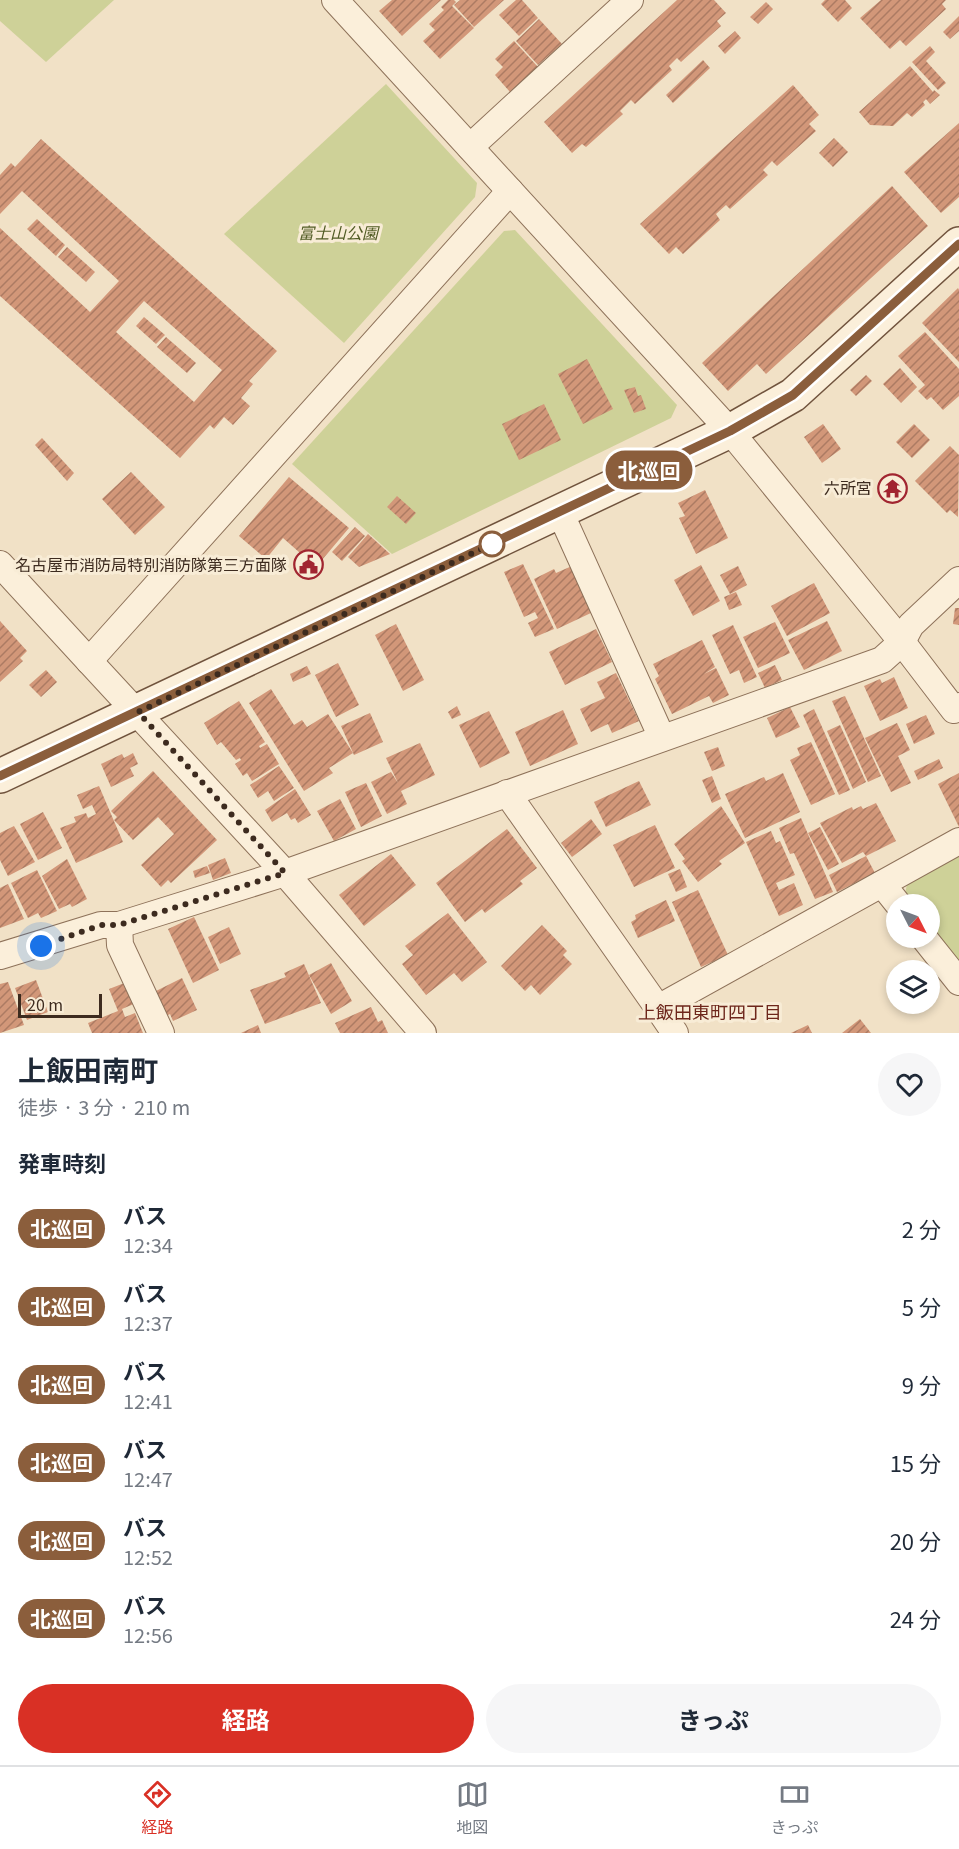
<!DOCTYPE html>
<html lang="ja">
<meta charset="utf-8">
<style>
:root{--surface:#fff;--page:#f6f6f7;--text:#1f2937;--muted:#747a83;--line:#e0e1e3;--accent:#d93025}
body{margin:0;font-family:Georgia,"Noto Sans JP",serif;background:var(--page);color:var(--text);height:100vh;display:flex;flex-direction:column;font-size:22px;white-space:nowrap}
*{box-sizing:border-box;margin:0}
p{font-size:20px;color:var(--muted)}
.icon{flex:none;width:33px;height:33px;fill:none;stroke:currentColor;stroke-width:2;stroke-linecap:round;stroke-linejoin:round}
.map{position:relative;height:1033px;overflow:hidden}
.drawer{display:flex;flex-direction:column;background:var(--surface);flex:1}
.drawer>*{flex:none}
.badge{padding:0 12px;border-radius:20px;font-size:21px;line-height:39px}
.needle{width:39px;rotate:132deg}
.buttons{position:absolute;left:886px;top:894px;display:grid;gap:12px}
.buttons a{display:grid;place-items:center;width:54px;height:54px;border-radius:50%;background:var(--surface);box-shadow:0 3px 9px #0003;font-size:30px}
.scale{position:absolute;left:18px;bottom:15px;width:84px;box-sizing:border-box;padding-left:6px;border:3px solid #3d2b1f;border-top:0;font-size:16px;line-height:21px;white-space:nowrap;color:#3d2b1f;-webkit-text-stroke:4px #f8ecd6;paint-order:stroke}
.you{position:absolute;width:30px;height:30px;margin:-15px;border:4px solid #fff;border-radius:50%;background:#1a73e8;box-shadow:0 0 0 9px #1a73e833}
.map>.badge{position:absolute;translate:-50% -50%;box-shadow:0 0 0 3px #fff}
h2{padding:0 18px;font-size:22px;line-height:54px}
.round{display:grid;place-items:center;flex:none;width:63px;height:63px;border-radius:32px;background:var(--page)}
.summary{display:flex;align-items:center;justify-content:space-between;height:102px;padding:0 18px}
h1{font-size:28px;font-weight:700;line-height:45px}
.action{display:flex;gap:12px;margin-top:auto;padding:12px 18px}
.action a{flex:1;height:69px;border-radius:36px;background:var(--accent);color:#fff;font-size:24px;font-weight:700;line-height:69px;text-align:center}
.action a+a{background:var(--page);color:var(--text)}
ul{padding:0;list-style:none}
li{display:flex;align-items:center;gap:18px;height:78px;padding:0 18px}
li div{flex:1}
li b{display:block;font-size:22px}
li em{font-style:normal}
li .badge{min-width:66px;font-weight:700;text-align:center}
.menu{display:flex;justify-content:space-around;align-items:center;height:84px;border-top:2px solid var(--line);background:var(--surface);font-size:16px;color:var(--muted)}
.menu a{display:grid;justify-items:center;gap:3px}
.menu .current{color:var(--accent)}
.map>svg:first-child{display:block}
.green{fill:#ced198}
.building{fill:url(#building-hatch);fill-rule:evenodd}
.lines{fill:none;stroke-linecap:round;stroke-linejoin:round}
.street-casing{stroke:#8e725a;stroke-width:28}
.secondary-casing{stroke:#70533d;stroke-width:36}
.street{stroke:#fbefda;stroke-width:26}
.secondary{stroke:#fbefda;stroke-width:33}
.line-casing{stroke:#fff;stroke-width:14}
.line{stroke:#8b5e3c;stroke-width:9}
.walk{stroke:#3d2b1f;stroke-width:6;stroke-dasharray:0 10.8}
.stop-dot{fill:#fff;stroke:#8b5e3c;stroke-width:3}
.labels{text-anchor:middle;stroke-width:6;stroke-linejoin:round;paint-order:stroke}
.park-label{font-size:16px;font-style:italic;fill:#515b24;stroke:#f8ecd6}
.poi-label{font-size:16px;fill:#3d2b1f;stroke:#f8ecd6;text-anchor:end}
.neighbourhood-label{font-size:18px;fill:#6d261b;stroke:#f8ecd6}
</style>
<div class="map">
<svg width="959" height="1033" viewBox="0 0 959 1033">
<defs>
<pattern id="building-hatch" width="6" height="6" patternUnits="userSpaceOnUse" patternTransform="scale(1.5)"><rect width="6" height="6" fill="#d29779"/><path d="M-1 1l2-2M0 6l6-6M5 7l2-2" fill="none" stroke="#ac7b63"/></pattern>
</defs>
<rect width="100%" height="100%" fill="#f1e1c6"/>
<!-- green -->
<g class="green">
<polygon points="0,0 114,0 46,62 0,21"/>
<polygon points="386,84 477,183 475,197 344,343 224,234"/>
<polygon points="515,230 677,405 671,418 392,554 292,464 504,231"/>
<polygon points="959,856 959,962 930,925 930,904 914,904 905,894 907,884"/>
</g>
<!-- building -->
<g class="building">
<polygon points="392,0 441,0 402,36 379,11"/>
<polygon points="448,0 454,0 456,2 452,6 474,28 440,59 423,41 435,30 429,24 444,10 441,7"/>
<polygon points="460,0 504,0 474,27 454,5"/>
<polygon points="516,0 522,0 538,18 519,36 499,15"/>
<polygon points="677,0 714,0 726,13 717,21 721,26 681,62 677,58 669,66 672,70 635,104 631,100 620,111 623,114 586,147 582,144 572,153 544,122"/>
<polygon points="825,0 845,0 852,8 838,22 821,4"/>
<polygon points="881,0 946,0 942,4 946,9 906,46 900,40 890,49 860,18"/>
<polygon points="766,2 773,9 758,24 750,17"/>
<polygon points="959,16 959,31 950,39 943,32"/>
<polygon points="539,19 562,44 538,65 516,41"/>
<polygon points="735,31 741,38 725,54 718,46"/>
<polygon points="514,41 538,67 510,92 495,75 503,67 495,59"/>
<polygon points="930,46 935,52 926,61 946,83 938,90 912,62"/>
<polygon points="703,60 710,68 673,103 666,95"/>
<polygon points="910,66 933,92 934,90 940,95 930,104 926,99 923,102 925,105 912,117 907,113 893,126 870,125 859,112"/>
<polygon points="793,85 819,115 809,124 816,131 777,166 772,161 763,170 768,175 730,209 726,205 716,214 720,220 683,254 676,247 669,254 640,224"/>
<polygon points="959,123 959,197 941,213 904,172"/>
<polygon points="834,138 848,152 833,167 819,153"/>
<path d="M41,139L277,351L249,381L253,384L241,398L250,406L233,425L224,417L214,429L210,425L180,458L0,296V228L90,312L119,281L22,191L0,214V175L11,163L15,167ZM144,301L222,370L194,402L116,332Z"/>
<polygon points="892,186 928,226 766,374 757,364 728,391 702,363"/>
<polygon points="37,219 65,245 56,256 27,229"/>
<polygon points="67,247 95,272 86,282 58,257"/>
<polygon points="958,288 959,290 959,362 922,323"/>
<polygon points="144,317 165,335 156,344 136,326"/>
<polygon points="925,332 959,369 959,396 943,410 931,397 927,400 918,391 925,385 898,356"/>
<polygon points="166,337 196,363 187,373 157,347"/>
<polygon points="587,359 613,409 583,424 558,374"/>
<polygon points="900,368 917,387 901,403 883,384"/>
<polygon points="866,375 872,381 856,396 850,390"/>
<polygon points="635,387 638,396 641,395 646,409 634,413 624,390"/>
<polygon points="544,404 561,440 519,460 502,424"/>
<polygon points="823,424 841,449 822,463 804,437"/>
<polygon points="914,424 930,440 912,458 896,442"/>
<polygon points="42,438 74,473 67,481 35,445"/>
<polygon points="950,446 959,455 958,517 950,510 947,513 915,481"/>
<polygon points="131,472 165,507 135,535 102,499"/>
<polygon points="289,477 349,528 316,567 283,538 266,559 239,536"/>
<polygon points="705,490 728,538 696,554 679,518 685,516 678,503"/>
<polygon points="397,496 416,513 406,524 387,507"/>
<polygon points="355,527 365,536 342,561 332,552"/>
<polygon points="368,534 390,554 359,567 348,557"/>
<polygon points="523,564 554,629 535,637 528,623 538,618 535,612 524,617 504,572"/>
<polygon points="701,565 720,601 693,616 674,580"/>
<polygon points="572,566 593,612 557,629 534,579 554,569 556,573"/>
<polygon points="738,566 747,585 730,594 720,575"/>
<polygon points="814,583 830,613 787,636 771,606"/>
<polygon points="736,592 742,605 729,610 724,597"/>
<polygon points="955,608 959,608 959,625 953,624"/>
<polygon points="0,621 27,651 20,658 23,661 0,682"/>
<polygon points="827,621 842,651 804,670 788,640"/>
<polygon points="775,622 790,653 758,668 743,637"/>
<polygon points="396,624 424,680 403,691 375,635"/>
<polygon points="733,625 757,677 744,683 739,670 730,674 712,635"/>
<polygon points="596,629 612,662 565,685 549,652"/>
<polygon points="702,640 715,667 704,674 716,668 729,695 713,703 709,696 672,714 655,679 659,676 653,664"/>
<polygon points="338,663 359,705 336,717 315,675"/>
<polygon points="775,665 782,680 765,688 758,673"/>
<polygon points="307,666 311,674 293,682 290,674"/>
<polygon points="46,670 57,682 41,697 29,685"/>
<polygon points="616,673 639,721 612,733 608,724 591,732 580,709 605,698 597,682"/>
<polygon points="894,677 908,708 880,721 864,686 880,679 882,683"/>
<polygon points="271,689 294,725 302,720 307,727 328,714 353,753 329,768 333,773 304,791 249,703"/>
<polygon points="845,696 881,776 868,782 832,701"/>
<polygon points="239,701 265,742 259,746 260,748 267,744 279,764 252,781 247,773 243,776 235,764 241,760 240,758 236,760 221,742 217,745 204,723"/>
<polygon points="457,706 461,715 452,719 448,712"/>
<polygon points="790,707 800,727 776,738 767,718"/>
<polygon points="814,709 850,790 839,795 803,715"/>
<polygon points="563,710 578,744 530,766 515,732"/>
<polygon points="489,711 510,753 480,768 459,725"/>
<polygon points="370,713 383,742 354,755 341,726"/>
<polygon points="926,715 935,734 914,744 906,724"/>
<polygon points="897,723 910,750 898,756 911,783 891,792 865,738"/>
<polygon points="840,725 866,782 853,789 827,731"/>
<polygon points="811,742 835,794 811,805 790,760 800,755 797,748"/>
<polygon points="420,743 435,775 401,791 407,804 387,814 371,782 391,772 398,783 386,758"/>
<polygon points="718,747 725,766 712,771 704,752"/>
<polygon points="133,753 138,764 130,768 134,776 111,787 101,764 122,754 124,758"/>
<polygon points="939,759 943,768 918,780 914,771"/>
<polygon points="279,766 294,788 274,801 268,791 258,798 250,785"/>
<polygon points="153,771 217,840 171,883 168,880 161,887 141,865 174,834 158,817 133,840 114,820 117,817 111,811"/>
<polygon points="783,773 800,812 745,838 725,794 764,777 766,781"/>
<polygon points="959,773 959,827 938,784"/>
<polygon points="712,776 721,799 712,803 702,780"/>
<polygon points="639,781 651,805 606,827 594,802"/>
<polygon points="366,783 382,816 361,827 345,792"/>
<polygon points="99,786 123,842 76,863 60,828 76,822 74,817 86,813 88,818 96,814 92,805 83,809 77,795"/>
<polygon points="295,789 311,815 298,823 295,818 291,820 287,813 272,822 265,810"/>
<polygon points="340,799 356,829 334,841 317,811"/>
<polygon points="876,803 896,841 866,856 875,873 837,892 829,875 866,856 863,852 842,863 820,823 852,807 853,810 861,806 863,809"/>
<polygon points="721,806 745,843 719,861 722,864 698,882 682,861 685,859 674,844"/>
<polygon points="43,812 62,848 38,860 20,824"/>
<polygon points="801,818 833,892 815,899 794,853 790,854 779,828"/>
<polygon points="591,819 602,834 572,857 561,843"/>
<polygon points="655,825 675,868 634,887 613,845"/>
<polygon points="14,826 35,862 8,876 0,860 0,833"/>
<polygon points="820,827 839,864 828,870 808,833"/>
<polygon points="507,829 537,868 520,881 523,884 485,913 482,909 465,922 436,883"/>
<polygon points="771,831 776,843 780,841 795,875 776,883 779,890 794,883 803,905 779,916 746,842"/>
<polygon points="391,854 416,885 364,926 339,895"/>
<polygon points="225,858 231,873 213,880 208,865"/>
<polygon points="67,859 87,899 72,907 70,904 59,909 42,876"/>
<polygon points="207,866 210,873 195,878 193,871"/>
<polygon points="680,869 687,887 676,892 668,874"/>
<polygon points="37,870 57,911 41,918 38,913 28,918 11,883"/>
<polygon points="8,884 24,919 0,928 0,888"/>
<polygon points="698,890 728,955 701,967 672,902"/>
<polygon points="666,900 675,921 638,938 631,922 636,919 635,915"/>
<polygon points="448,913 487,962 462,982 454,973 426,995 402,964 413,955 405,946"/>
<polygon points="194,917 219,970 193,983 168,929"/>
<polygon points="542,925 567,951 563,955 572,964 540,995 531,985 525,991 501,966"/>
<polygon points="229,927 241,954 220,964 208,937"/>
<polygon points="331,963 352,1001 331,1014 309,975"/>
<polygon points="304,964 321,1003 265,1024 250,990 286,977 284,973"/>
<polygon points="182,978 197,1010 173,1021 170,1014 166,1016 156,991"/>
<polygon points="36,980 48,1012 27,1020 15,988"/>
<polygon points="8,982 24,1025 0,1033 0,984"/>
<polygon points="127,982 136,1003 122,1009 125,1017 135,1013 143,1033 92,1033 88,1023 118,1011 109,989"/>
<polygon points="371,1007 378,1022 382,1020 388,1033 340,1033 335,1023"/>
<polygon points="860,1019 871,1033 842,1033"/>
<polygon points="258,1025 261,1033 241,1033"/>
<polygon points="808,1025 812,1033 791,1033"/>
</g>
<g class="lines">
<defs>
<g id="street">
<polyline points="335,0 730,431 902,642 911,625 959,580"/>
<polyline points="470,147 630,0"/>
<polyline points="560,512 662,738"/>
<polyline points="0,564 89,661 510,191"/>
<polyline points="89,661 285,873 423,1033"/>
<polyline points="507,793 658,1008 959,841"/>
<polyline points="882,884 898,904"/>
<polyline points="119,925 120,945 161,1033"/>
<polyline points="924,938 959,982"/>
<polyline points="0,956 101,925 119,925 285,873 882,660 902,642 954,710 959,706"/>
<polyline points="658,1008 675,1033"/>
</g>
<polyline id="secondary" points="0,776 730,431 793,395 959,244"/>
</defs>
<!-- street casing -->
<use href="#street" class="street-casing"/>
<!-- secondary casing -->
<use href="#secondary" class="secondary-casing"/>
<!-- street -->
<use href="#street" class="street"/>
<!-- secondary -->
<use href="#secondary" class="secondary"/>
</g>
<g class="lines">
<defs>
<polyline id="line" points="0,776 730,431 793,395 959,244"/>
</defs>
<!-- line casing -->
<use href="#line" class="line-casing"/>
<!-- line -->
<use href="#line" class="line"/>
<!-- walk -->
<polyline class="walk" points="41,946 101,925 119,925 285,873 138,712 492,544"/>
</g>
<!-- icons -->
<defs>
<symbol id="temple-ring" viewBox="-11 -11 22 22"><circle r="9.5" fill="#f8ecd6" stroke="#a12530" stroke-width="1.5"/><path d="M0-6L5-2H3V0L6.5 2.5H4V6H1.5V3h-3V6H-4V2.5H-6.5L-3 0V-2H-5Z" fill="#a12530"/></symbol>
<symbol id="civic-ring" viewBox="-11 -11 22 22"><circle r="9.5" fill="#f8ecd6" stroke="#a12530" stroke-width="1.5"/><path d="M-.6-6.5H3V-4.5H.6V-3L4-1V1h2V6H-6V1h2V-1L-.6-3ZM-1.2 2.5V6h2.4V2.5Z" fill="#a12530"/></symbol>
</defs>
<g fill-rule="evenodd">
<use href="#temple-ring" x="876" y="472" width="33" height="33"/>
<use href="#civic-ring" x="292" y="548" width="33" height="33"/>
</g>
<!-- markers -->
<circle class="stop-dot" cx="492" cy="544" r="12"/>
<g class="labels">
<!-- park labels -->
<g class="park-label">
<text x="338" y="239">富士山公園</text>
</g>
<!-- poi labels -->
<g class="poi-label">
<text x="872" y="494">六所宮</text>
<text x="287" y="571">名古屋市消防局特別消防隊第三方面隊</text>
</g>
<!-- neighbourhood labels -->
<g class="neighbourhood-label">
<text x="710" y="1019">上飯田東町四丁目</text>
</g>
</g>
</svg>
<div class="buttons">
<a><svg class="needle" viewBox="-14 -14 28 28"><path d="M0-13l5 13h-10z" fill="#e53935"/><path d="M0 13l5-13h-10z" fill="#747a83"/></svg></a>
<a><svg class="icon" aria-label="layers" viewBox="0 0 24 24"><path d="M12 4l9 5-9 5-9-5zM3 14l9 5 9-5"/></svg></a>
</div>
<div class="scale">20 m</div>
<div class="you" style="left:41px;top:946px"></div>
<b class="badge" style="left:649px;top:470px;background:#8b5e3c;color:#fff">北巡回</b>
</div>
<section class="drawer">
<div class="summary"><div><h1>上飯田南町</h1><p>徒歩 · 3 分 · 210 m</p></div><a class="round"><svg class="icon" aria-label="heart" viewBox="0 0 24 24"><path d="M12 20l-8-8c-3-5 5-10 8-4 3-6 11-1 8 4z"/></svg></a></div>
<h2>発車時刻</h2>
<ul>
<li><span class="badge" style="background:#8b5e3c;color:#fff">北巡回</span><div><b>バス</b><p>12:34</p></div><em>2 分</em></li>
<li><span class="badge" style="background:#8b5e3c;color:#fff">北巡回</span><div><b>バス</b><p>12:37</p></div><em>5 分</em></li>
<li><span class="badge" style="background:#8b5e3c;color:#fff">北巡回</span><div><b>バス</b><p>12:41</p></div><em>9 分</em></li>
<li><span class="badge" style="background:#8b5e3c;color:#fff">北巡回</span><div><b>バス</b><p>12:47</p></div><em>15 分</em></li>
<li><span class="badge" style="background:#8b5e3c;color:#fff">北巡回</span><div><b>バス</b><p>12:52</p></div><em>20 分</em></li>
<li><span class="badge" style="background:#8b5e3c;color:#fff">北巡回</span><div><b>バス</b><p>12:56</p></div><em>24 分</em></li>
</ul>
<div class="action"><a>経路</a><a>きっぷ</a></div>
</section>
<nav class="menu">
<a class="current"><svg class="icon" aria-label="directions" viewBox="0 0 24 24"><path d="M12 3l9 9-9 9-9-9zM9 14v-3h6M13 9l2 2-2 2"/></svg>経路</a>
<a><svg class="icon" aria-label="map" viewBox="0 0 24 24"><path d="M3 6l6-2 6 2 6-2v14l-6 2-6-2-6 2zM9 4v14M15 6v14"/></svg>地図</a>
<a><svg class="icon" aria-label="tickets" viewBox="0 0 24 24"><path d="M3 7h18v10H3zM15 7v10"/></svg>きっぷ</a>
</nav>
